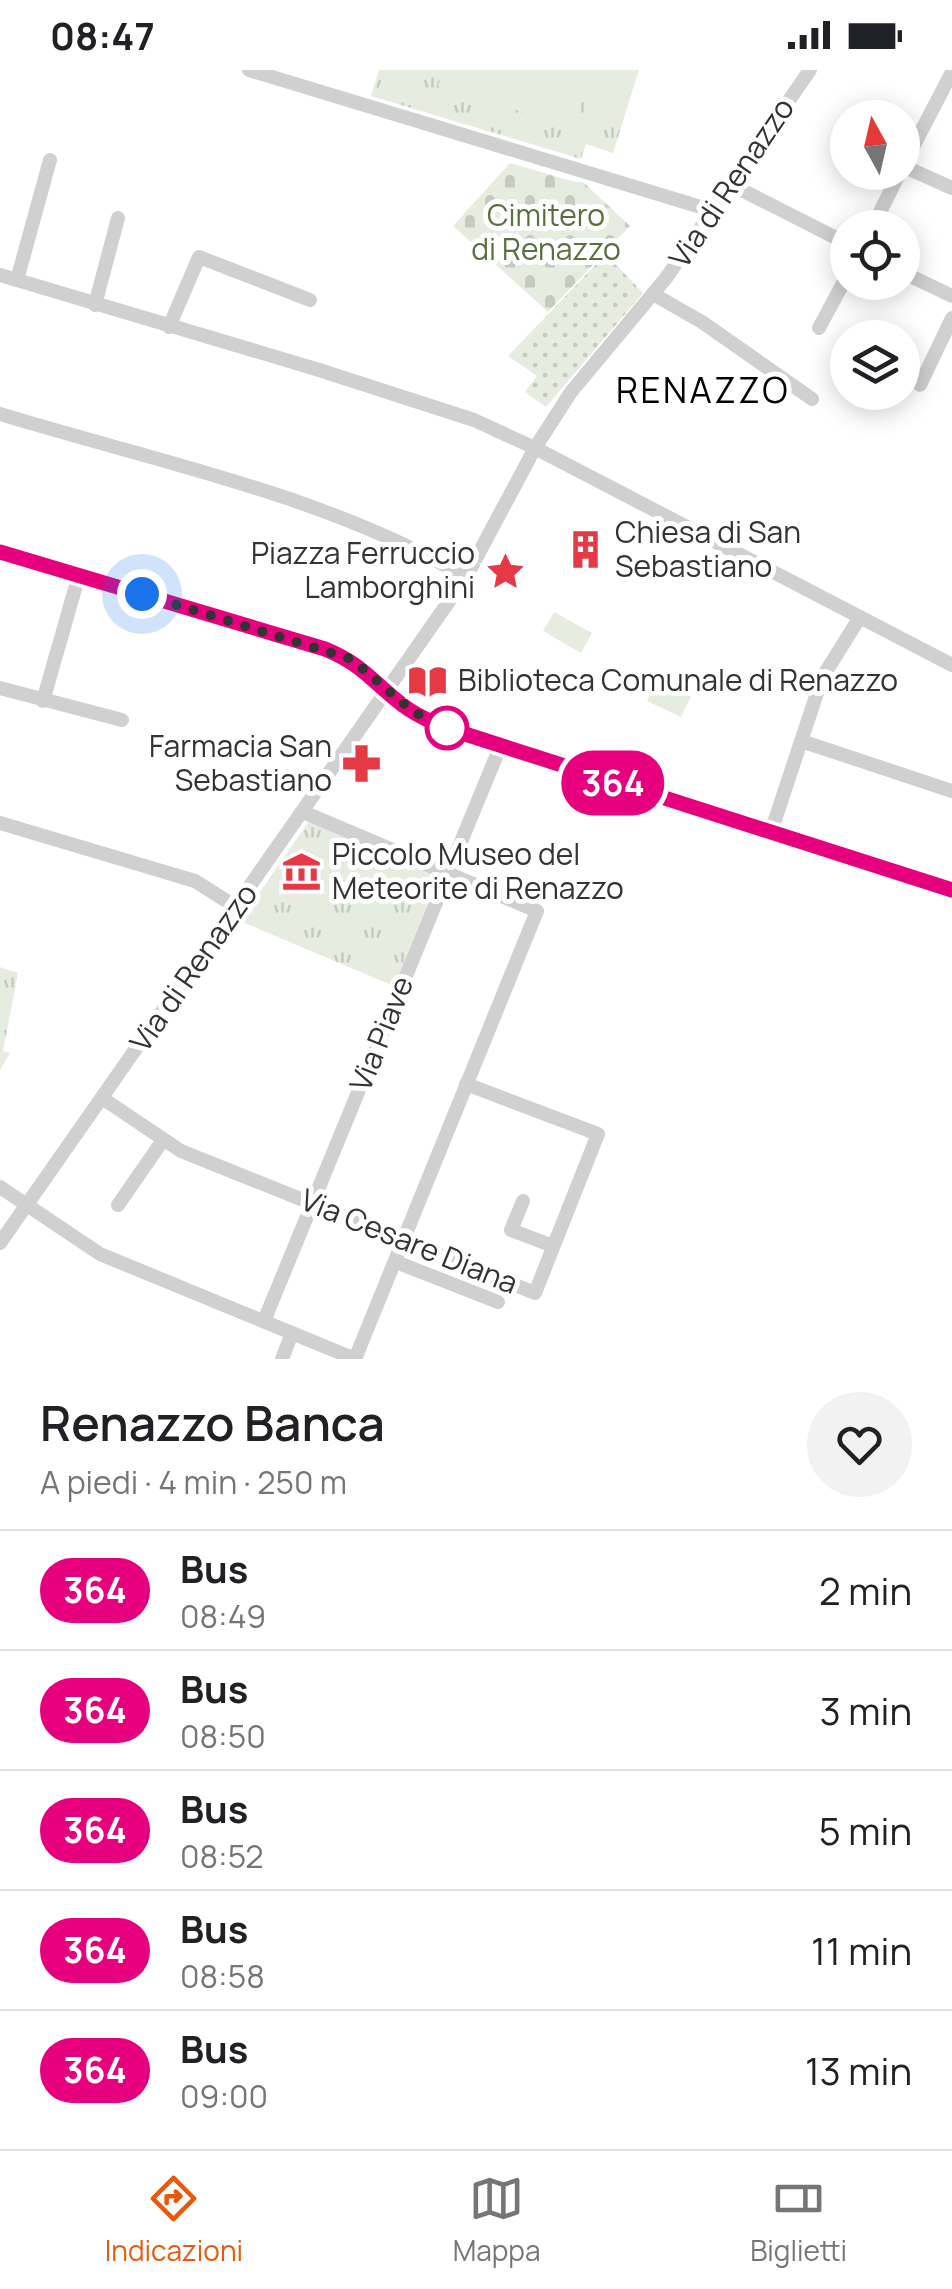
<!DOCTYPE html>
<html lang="it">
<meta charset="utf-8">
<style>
:root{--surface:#fff;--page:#f2f2f2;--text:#202124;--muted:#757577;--line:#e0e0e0;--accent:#ea580c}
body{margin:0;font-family:Manrope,sans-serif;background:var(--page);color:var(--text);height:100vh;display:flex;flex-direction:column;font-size:38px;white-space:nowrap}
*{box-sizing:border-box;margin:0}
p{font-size:32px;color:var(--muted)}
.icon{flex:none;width:55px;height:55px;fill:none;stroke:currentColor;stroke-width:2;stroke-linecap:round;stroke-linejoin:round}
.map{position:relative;height:1289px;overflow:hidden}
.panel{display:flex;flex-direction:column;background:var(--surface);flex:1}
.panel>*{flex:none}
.badge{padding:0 20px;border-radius:32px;font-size:35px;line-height:65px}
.needle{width:65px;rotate:352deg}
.tools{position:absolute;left:830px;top:30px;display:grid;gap:20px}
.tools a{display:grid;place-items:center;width:90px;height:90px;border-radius:50%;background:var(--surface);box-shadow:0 5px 25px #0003;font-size:50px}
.you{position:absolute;width:50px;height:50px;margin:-25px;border:8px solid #fff;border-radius:50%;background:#1a73e8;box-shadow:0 0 0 15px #1a73e833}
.map>.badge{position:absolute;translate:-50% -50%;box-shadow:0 0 0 5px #fff}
.round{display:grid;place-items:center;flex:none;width:105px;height:105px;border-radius:52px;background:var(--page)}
.overview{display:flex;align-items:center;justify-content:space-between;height:170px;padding:0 40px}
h1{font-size:48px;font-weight:600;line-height:75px}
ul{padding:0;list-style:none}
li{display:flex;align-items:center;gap:30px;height:120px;padding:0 40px;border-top:2px solid var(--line)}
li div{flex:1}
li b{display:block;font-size:38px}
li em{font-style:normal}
li .badge{min-width:110px;font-weight:700;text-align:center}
.status{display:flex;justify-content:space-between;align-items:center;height:70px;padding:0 50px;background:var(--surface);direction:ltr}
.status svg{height:28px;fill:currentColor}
.dock{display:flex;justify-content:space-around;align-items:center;height:140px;border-top:2px solid var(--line);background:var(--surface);font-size:28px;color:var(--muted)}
.dock a{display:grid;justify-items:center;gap:5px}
.dock .on{color:var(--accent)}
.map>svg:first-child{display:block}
.grass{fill:url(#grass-tufts)}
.cemetery{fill:url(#cemetery-stones)}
.garden{fill:url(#garden-dots)}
.pitch{fill:#e6ecdf}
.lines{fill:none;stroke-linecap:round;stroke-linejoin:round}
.minor{stroke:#d0d0d0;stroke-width:14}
.line-casing{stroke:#fff;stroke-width:22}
.line{stroke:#e6007e;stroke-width:15}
.walk{stroke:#333;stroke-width:10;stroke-dasharray:0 18}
.stop-dot{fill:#fff;stroke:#e6007e;stroke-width:5}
.labels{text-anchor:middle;stroke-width:10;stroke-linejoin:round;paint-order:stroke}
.street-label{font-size:30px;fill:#333;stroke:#fff}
.park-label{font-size:30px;fill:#56703f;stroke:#fff}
.poi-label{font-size:30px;fill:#333;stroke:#fff;text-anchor:start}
.quarter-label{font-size:35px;letter-spacing:2.5px;fill:#000;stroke:#fff}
</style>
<div class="status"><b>08:47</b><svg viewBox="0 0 49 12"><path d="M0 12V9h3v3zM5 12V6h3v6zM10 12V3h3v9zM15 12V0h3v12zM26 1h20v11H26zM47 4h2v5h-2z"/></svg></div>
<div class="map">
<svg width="952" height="1289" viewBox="0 0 952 1289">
<defs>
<pattern id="grass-tufts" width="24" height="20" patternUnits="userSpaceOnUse" patternTransform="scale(2.5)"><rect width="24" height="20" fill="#e6ecdf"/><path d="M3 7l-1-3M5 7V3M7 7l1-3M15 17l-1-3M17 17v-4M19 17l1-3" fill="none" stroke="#c6cbc0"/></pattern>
<pattern id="cemetery-stones" width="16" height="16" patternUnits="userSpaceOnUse" patternTransform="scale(2.5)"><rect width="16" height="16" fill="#e6ecdf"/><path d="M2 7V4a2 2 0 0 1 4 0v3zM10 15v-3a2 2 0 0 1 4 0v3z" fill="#c6cbc0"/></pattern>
<pattern id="garden-dots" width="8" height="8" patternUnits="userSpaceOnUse" patternTransform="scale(2.5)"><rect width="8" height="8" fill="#e6ecdf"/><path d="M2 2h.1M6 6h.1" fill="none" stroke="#c6cbc0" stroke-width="1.8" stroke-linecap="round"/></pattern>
</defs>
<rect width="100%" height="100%" fill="#fff"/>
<!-- grass -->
<g class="grass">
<polygon points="379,0 639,0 613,83 586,74 581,89 371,26"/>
<polygon points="309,751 439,806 394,916 240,851"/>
<polygon points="0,897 18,903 3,981 10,983 0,1000"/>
</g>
<!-- cemetery -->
<polygon class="cemetery" points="510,93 575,112 583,112 630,156 548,242 453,156"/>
<!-- garden -->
<polygon class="garden" points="606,184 643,223 546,337 525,322 537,306 508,286"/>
<!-- pitch -->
<g class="pitch">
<polygon points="443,0 591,0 573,58 438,16"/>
<polygon points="597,0 633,0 617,52 584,42"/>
<polygon points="554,542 592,563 581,583 543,561"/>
<polygon points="657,610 691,626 681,647 647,631"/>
</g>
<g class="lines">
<!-- minor -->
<g class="minor">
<polyline points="249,0 714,141"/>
<polyline points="903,96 952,118"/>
<polyline points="902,98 952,2"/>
<polyline points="732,115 848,174"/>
<polyline points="872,158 900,102"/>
<polyline points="902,202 952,226"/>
<polyline points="0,205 316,299 474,350 535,378 952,595"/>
<polyline points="17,210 50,90"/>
<polyline points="653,224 702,252 812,329"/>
<polyline points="95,235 118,148"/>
<polyline points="169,257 199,187 310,230"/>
<polyline points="819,258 848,204"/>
<polyline points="920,315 952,248"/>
<path d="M0,344C157,392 323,424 466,507"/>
<polyline points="0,482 325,579 360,596 409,641 440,655 952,820"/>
<polyline points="0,618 122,650"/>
<polyline points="43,631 79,505"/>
<polyline points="801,671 952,721"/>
<polyline points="0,753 195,811 236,837"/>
<polyline points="771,762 822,608 860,547"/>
<polyline points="102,1028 181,1081 535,1223 598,1064 466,1014"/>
<polyline points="0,1117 100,1184 355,1289 537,841 303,742"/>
<polyline points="523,1131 511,1160 553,1176"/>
<polyline points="118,1135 163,1070"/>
<polyline points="0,1173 466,507 535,378 571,322 666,208 810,0"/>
<polyline points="396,1192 498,1232"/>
<polyline points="264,1251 500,677"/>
<polyline points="282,1289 292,1263"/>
</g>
</g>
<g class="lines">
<defs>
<path id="line" d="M0,482L325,579C364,595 373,613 404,636C414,644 428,650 440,656L952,820"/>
</defs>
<!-- line casing -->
<use href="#line" class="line-casing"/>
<!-- line -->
<use href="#line" class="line"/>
<!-- walk -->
<path class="walk" d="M142,524L348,588C385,613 404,643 447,658"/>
</g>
<!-- icons -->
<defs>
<symbol id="building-bare" viewBox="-9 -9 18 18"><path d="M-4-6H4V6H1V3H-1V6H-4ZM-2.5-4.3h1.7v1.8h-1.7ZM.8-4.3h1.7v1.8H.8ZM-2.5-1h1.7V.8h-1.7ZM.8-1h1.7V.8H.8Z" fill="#e63946" stroke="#fff" stroke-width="2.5" paint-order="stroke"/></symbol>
<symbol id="sight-bare" viewBox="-9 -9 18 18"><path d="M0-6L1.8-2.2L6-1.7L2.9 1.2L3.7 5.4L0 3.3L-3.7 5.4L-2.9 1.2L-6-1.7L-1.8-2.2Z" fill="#e63946" stroke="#fff" stroke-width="2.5" paint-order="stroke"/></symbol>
<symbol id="library-bare" viewBox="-9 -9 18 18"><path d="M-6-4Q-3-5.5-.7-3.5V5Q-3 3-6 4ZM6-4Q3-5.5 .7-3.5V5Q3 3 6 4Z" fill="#e63946" stroke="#fff" stroke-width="2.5" paint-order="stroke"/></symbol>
<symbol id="pharmacy-bare" viewBox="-9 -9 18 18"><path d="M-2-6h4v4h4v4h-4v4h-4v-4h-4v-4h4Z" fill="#e63946" stroke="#fff" stroke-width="2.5" paint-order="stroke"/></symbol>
<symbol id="museum-bare" viewBox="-9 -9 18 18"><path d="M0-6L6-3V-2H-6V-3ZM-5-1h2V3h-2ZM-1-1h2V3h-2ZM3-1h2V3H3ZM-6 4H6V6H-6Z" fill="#e63946" stroke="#fff" stroke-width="2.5" paint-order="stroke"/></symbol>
</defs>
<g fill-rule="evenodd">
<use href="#building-bare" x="558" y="452" width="55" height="55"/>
<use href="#sight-bare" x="478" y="474" width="55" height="55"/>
<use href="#library-bare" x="400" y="584" width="55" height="55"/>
<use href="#pharmacy-bare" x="334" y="666" width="55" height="55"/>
<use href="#museum-bare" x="274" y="774" width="55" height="55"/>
</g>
<!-- markers -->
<circle class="stop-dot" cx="447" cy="658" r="20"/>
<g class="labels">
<!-- street labels -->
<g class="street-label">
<text transform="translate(732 113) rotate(-56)" y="10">Via di Renazzo</text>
<text transform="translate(194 898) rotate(-55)" y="10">Via di Renazzo</text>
<text transform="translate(382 964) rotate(-68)" y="10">Via Piave</text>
<text transform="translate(409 1172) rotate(22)" y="10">Via Cesare Diana</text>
</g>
<!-- park labels -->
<g class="park-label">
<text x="546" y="156">Cimitero<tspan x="546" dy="34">di Renazzo</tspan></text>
</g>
<!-- poi labels -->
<g class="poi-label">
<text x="615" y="473">Chiesa di San<tspan x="615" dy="34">Sebastiano</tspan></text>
<text x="475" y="494" text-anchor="end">Piazza Ferruccio<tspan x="475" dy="34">Lamborghini</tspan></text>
<text x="458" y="621">Biblioteca Comunale di Renazzo</text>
<text x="332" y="687" text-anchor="end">Farmacia San<tspan x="332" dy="34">Sebastiano</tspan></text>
<text x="332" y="795">Piccolo Museo del<tspan x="332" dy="34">Meteorite di Renazzo</tspan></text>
</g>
<!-- quarter labels -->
<g class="quarter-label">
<text x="703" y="333">RENAZZO</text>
</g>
</g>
</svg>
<div class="tools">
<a><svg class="needle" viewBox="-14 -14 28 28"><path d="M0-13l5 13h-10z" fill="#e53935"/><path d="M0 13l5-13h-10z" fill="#757577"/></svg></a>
<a><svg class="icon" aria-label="locate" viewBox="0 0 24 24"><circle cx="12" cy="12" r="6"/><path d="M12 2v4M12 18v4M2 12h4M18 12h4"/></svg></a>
<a><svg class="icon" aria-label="layers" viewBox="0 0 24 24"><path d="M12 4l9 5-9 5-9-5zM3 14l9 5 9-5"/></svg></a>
</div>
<div class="you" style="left:142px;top:524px"></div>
<b class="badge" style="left:613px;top:713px;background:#e6007e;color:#fff">364</b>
</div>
<section class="panel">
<div class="overview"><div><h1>Renazzo Banca</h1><p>A piedi · 4 min · 250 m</p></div><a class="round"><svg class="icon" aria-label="heart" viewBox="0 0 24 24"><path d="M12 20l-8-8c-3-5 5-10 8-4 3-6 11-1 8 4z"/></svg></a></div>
<ul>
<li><span class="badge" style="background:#e6007e;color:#fff">364</span><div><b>Bus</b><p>08:49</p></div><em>2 min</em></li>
<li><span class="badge" style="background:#e6007e;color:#fff">364</span><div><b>Bus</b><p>08:50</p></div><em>3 min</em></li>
<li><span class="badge" style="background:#e6007e;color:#fff">364</span><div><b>Bus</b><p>08:52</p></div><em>5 min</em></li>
<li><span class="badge" style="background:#e6007e;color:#fff">364</span><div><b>Bus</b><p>08:58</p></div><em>11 min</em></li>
<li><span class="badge" style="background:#e6007e;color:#fff">364</span><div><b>Bus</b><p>09:00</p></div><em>13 min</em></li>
</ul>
</section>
<nav class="dock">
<a class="on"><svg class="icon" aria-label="directions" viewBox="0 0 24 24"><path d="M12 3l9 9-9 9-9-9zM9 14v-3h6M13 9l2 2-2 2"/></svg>Indicazioni</a>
<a><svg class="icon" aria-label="map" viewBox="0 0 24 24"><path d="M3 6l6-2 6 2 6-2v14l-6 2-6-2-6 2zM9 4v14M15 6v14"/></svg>Mappa</a>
<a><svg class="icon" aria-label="tickets" viewBox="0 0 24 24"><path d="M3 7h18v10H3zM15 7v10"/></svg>Biglietti</a>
</nav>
